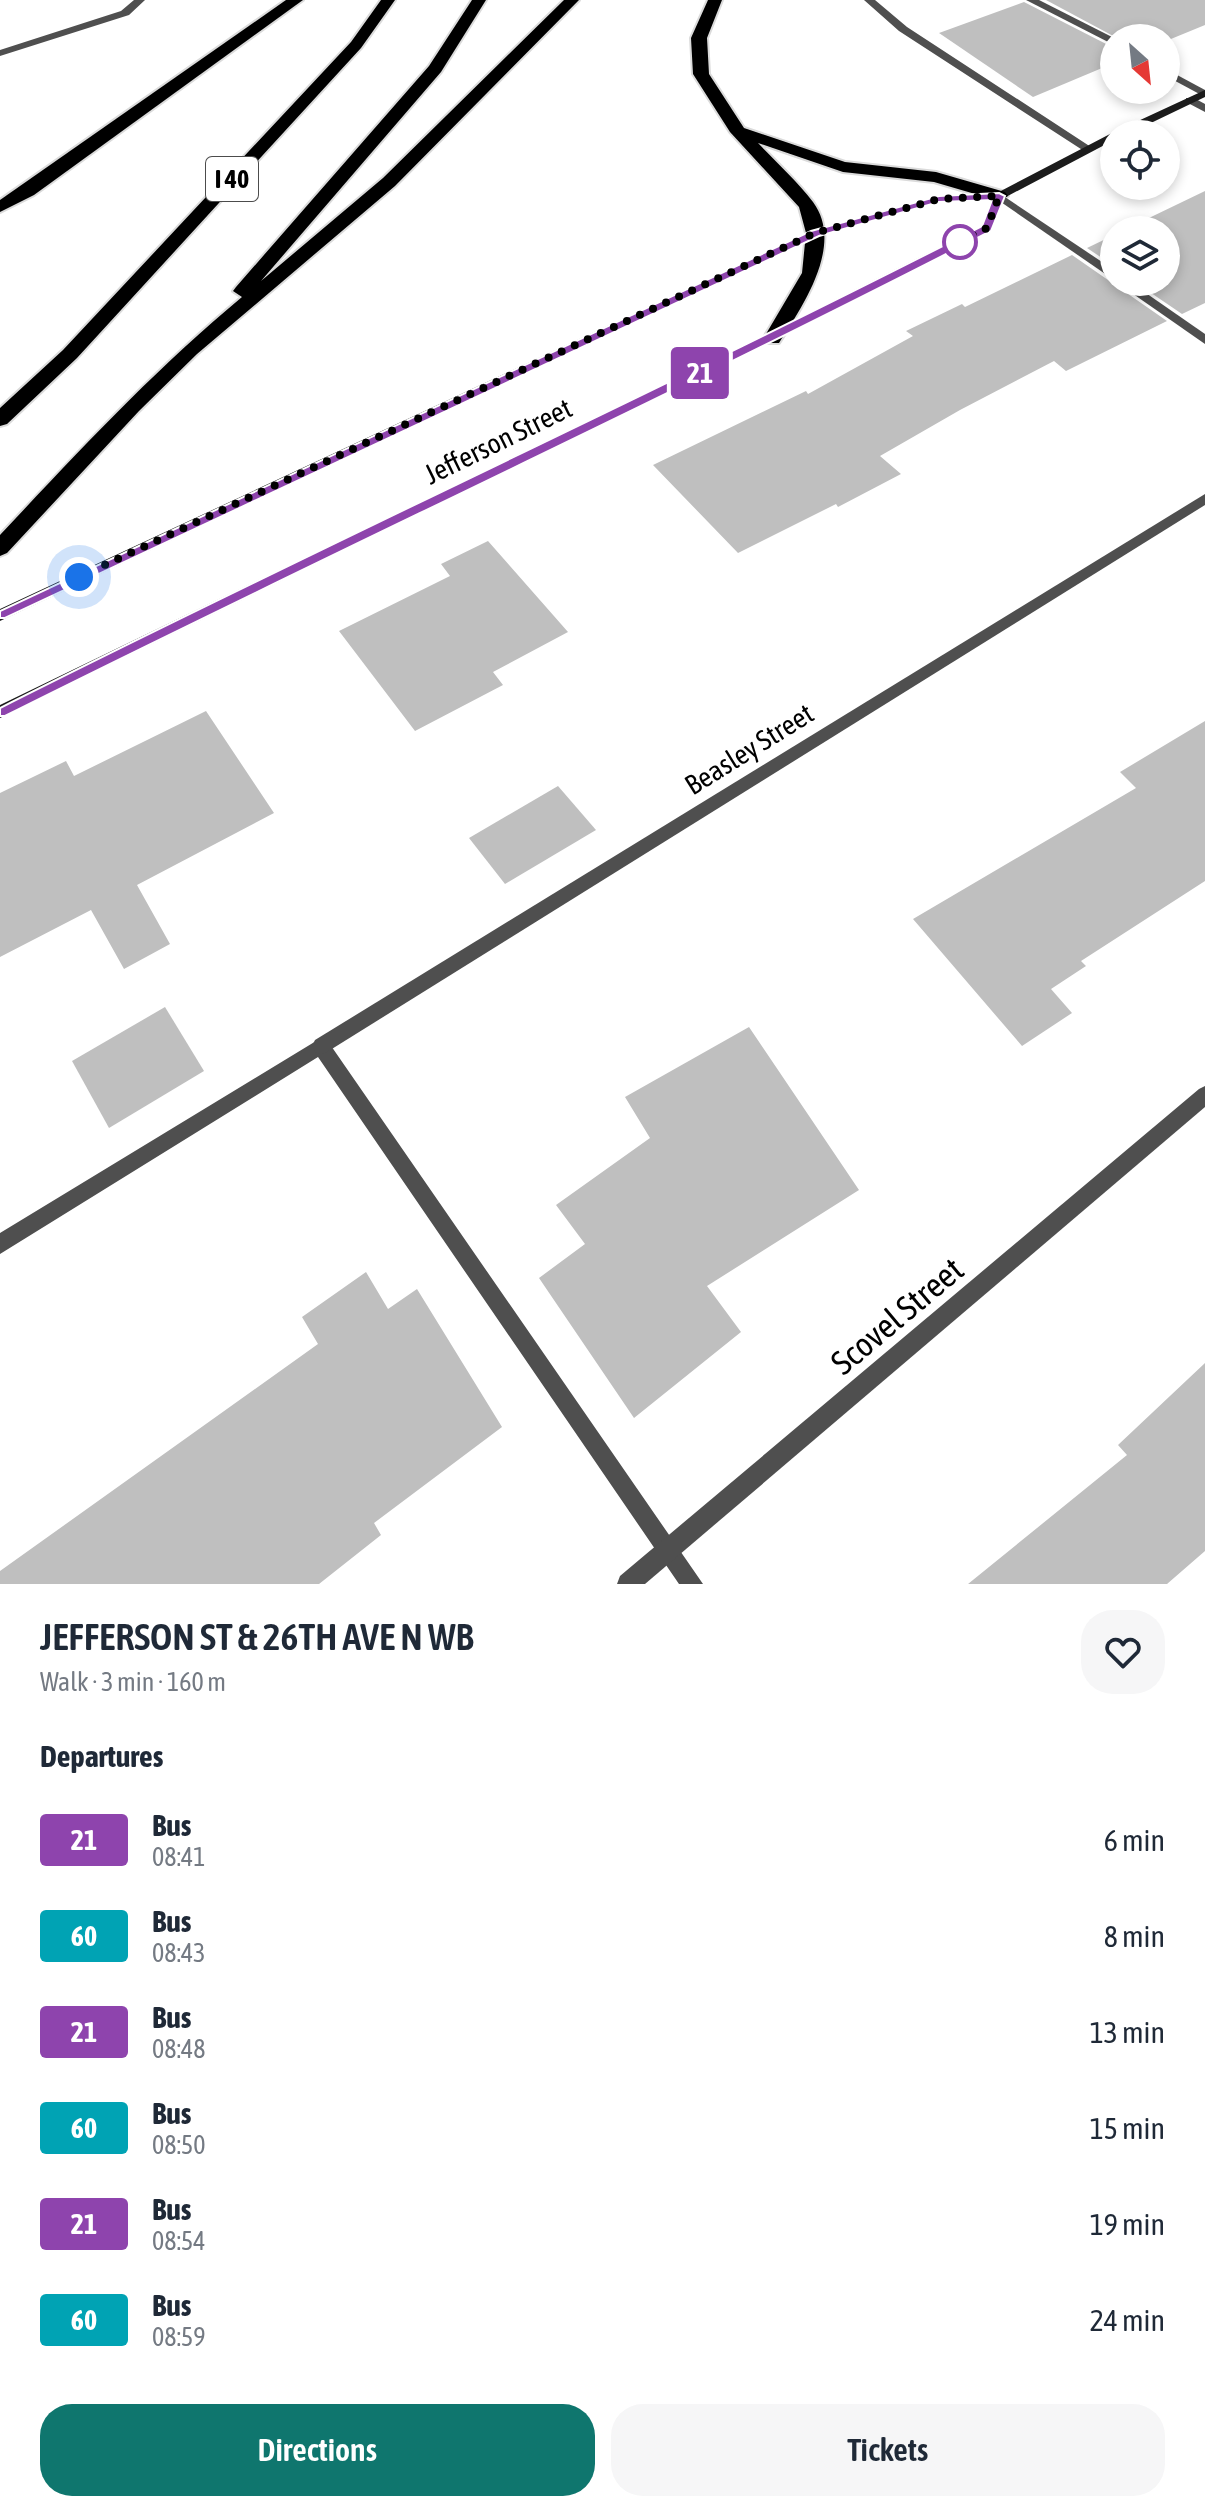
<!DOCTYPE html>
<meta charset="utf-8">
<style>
:root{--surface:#fff;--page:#f6f6f7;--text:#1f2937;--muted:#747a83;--accent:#0f766e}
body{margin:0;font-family:"Asap Condensed",sans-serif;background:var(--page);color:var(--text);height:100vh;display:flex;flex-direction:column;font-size:30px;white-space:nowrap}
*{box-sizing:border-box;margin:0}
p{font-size:26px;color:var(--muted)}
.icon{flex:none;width:44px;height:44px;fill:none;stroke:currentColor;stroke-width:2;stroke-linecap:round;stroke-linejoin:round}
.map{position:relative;height:1584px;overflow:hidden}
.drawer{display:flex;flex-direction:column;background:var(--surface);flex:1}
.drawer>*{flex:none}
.badge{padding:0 16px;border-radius:6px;font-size:28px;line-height:52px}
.needle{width:52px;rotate:153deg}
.controls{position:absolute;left:1100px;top:24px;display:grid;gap:16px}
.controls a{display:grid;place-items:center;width:80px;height:80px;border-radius:50%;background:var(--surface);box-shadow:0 4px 12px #0003;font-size:40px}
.you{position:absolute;width:40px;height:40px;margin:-20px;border:6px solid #fff;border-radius:50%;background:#1a73e8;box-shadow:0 0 0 12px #1a73e833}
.map>.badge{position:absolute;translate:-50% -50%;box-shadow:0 0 0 4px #fff}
h2{padding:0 40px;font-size:30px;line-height:72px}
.round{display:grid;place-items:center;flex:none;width:84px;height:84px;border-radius:32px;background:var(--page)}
.summary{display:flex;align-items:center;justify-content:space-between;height:136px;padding:0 40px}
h1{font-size:38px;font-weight:600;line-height:60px}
.primary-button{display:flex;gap:16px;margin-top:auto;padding:16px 40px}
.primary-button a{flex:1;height:92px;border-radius:32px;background:var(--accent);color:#fff;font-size:32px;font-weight:600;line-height:92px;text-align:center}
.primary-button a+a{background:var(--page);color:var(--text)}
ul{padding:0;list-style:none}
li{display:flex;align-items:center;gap:24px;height:96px;padding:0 40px}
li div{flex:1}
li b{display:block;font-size:30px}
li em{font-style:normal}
li .badge{min-width:88px;font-weight:700;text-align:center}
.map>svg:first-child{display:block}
.building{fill:#bfbfbf}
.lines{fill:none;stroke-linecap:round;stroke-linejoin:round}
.motorway-casing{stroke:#dbdbdb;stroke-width:4}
.service{fill:#4f4f4f;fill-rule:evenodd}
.minor{fill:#4f4f4f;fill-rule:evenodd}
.secondary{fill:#1c1c1c;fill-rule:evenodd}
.motorway{fill:#000;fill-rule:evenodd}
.line{fill:#8e44ad;stroke:#fff;stroke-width:2}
.walk{stroke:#000;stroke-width:8;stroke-dasharray:0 14.4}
.stop-dot{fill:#fff;stroke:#8e44ad;stroke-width:4}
.labels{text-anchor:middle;stroke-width:6;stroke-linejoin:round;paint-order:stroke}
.shield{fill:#fff;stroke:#4c4c4c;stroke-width:2}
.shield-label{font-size:26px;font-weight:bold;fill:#000}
.street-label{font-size:28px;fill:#000;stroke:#fff}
.near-street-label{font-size:34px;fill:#000;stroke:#fff}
</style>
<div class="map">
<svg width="1205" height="1584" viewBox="0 0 1205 1584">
<rect width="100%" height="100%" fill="#fff"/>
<!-- building -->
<g class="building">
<polygon points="1046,0 1205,0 1205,25 1166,41 1166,38 1117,38"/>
<polygon points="1024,2 1114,48 1114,63 1033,97 939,33"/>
<polygon points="1205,191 1205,303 1182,314 1135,282 1166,282 1166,230 1124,230"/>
<polygon points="1114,235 1114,266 1087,248"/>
<polygon points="1072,255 1167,321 1066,371 1054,361 960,410 880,456 901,474 838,507 836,504 738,553 653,465 806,391 808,394 913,336 906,331 962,304 965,307"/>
<polygon points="488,541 568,632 493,672 503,685 415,731 339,631 450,576 441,564"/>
<polygon points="206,711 274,813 137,885 170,944 124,969 91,910 0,957 0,793 66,761 74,776"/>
<polygon points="1205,721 1205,881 1081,961 1086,966 1051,989 1072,1013 1022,1046 913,919 1136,788 1120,772"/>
<polygon points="558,786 596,830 505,884 469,838"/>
<polygon points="165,1007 204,1071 109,1128 72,1061"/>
<polygon points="749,1027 859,1190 707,1286 741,1332 634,1418 539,1278 585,1244 556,1205 650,1138 625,1097"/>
<polygon points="366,1272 388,1309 417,1289 502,1427 374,1523 381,1535 319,1584 0,1584 0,1571 318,1344 302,1317"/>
<polygon points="1205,1363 1205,1551 1167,1584 968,1584 1127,1455 1118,1445"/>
</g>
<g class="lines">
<defs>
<g id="motorway">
<polygon points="286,0 303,0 34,195 0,212 0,200"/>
<polygon points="381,0 395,0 361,48 77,358 7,424 0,426 0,408 63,350 351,42"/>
<path d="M472,0H486L441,72L261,281L383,178L564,0H579L395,186L197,354L139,411L7,553L0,556V535C78,452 154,370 242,297L233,291L236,287L429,66Z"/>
<path d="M708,0H722L707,38L709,74L744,128L845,162L936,172L1005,192L1008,196L999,201L934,182L843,172L758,143C776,162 797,181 813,202C845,245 802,307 779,343H765L763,339L802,273L806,233L799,207L730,132L693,74L691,38Z"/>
</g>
</defs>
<!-- motorway casing -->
<use href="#motorway" class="motorway-casing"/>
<!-- service -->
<g class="service">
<polygon points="864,0 875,0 907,27 1094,149 1084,151 899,31"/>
<polygon points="1026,0 1039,0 1114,38 1114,45"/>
<polygon points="1166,69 1205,90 1205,97 1166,76"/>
<polygon points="1186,98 1194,98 1205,104 1205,112 1186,102"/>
<polygon points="321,1038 327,1040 703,1584 679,1584 318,1057 0,1254 0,1233"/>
</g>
<!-- minor -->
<g class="minor">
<polygon points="134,0 145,0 129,15 0,56 0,50 121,11"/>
<polygon points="999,193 1114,270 1114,280 995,198 995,194"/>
<polygon points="1116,282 1130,282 1205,334 1205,344"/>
<polygon points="1205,494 1205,505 327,1052 321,1054 315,1052 312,1046 315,1040"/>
<polygon points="1205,1086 1205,1107 645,1584 617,1584 620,1576 1199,1089"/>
</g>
<!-- secondary -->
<polygon class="secondary" points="1205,90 1205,97 1128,134 1114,134 1114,140 1004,198 991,230 746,354 0,718 0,705 737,349 982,226 992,200 939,202 819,235 0,621 0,609 811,231 939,196 997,193 1110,134"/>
<!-- motorway -->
<use href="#motorway" class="motorway"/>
</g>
<!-- line -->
<path class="line" d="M999,193L1005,196L991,231C665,399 333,552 5,716H0V708C323,545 656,393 982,226L992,200L939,202L819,236L5,618H0V611L811,231L939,196Z"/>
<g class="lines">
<!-- walk -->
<polyline class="walk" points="79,577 815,233 939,199 999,196 987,228 960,242"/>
</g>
<!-- markers -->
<circle class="stop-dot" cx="960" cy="242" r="16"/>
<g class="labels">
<!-- shield labels -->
<rect class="shield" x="206" y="157" width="52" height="44" rx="6"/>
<g class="shield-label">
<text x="232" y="188">I 40</text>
</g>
<!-- street labels -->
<g class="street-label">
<text transform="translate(498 441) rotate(-26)" y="10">Jefferson Street</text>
<text transform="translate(749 749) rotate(-32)" y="10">Beasley Street</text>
</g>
<!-- near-street labels -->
<g class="near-street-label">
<text transform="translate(897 1316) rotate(-40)" y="12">Scovel Street</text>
</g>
</g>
</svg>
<div class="controls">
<a><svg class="needle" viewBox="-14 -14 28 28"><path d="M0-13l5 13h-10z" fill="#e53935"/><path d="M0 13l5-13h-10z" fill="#747a83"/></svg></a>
<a><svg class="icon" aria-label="locate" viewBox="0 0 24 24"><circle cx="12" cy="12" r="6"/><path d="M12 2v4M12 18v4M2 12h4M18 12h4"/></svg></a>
<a><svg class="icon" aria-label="layers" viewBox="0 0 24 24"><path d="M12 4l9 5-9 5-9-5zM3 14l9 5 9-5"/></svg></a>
</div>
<div class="you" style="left:79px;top:577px"></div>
<b class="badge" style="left:700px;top:373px;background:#8e44ad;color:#fff">21</b>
</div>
<section class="drawer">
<div class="summary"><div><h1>JEFFERSON ST &amp; 26TH AVE N WB</h1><p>Walk · 3 min · 160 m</p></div><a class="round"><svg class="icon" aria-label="heart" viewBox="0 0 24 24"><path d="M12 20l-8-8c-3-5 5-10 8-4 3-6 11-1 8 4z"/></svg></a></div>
<h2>Departures</h2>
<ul>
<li><span class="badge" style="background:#8e44ad;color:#fff">21</span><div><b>Bus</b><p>08:41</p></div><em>6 min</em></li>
<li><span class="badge" style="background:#00a3b4;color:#fff">60</span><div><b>Bus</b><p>08:43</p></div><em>8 min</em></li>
<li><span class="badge" style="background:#8e44ad;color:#fff">21</span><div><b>Bus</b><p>08:48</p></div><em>13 min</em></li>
<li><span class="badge" style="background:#00a3b4;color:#fff">60</span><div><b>Bus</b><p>08:50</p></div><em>15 min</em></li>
<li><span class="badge" style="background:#8e44ad;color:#fff">21</span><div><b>Bus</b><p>08:54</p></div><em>19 min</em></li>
<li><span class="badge" style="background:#00a3b4;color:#fff">60</span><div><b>Bus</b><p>08:59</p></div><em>24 min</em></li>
</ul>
<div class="primary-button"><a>Directions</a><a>Tickets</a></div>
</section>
